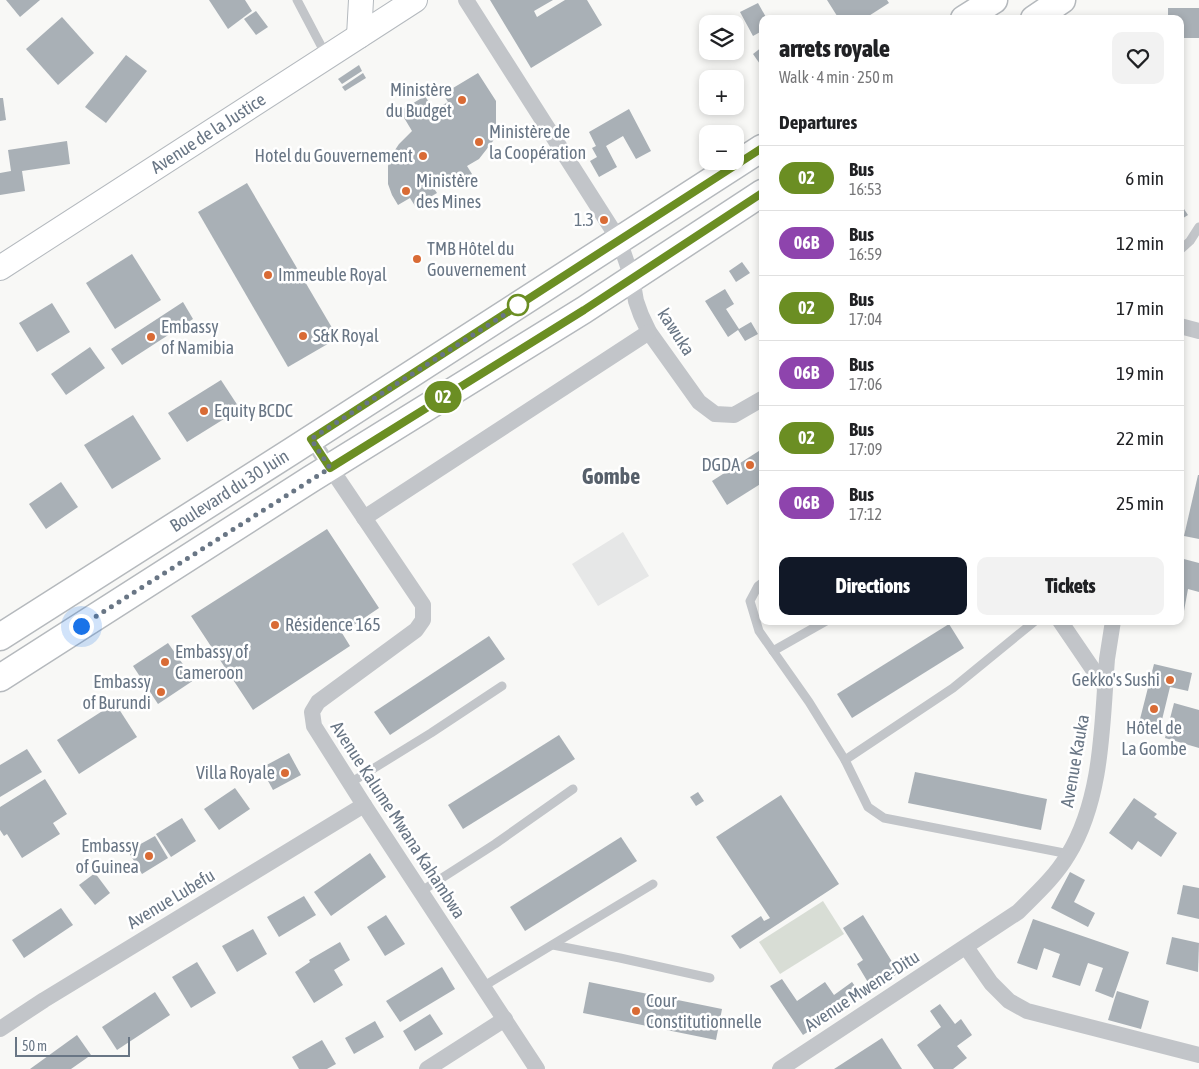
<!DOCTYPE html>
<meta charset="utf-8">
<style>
:root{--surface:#fff;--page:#f2f2f2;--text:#202124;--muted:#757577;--line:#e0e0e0;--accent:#111827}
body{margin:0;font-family:"Asap Condensed",sans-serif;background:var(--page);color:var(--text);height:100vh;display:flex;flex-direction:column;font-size:19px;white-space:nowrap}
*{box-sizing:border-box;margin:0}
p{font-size:16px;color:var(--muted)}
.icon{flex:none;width:28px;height:28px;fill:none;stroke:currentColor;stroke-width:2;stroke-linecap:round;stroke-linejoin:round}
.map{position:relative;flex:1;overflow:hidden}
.panel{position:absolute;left:759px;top:15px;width:425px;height:610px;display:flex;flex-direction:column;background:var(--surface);border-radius:10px;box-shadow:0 2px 8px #0003}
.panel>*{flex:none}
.badge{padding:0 10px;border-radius:16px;font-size:18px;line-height:32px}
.controls{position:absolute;left:699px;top:15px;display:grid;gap:10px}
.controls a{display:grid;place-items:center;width:45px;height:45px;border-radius:10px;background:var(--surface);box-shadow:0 2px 8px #0003;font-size:25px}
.scale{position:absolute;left:15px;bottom:12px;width:115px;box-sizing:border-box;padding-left:5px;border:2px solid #697685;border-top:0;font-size:14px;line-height:18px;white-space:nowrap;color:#697685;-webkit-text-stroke:4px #fff;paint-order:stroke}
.you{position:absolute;width:25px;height:25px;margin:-12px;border:4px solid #fff;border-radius:50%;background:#1a73e8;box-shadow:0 0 0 8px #1a73e833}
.map>.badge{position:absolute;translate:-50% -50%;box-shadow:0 0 0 2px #fff}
h2{padding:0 20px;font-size:19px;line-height:45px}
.round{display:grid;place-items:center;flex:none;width:52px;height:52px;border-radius:10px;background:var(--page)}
.overview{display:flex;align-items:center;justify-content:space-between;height:85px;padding:0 20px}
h1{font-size:24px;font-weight:800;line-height:38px}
.cta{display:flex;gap:10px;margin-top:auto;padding:10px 20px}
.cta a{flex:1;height:58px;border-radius:10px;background:var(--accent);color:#fff;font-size:20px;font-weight:800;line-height:58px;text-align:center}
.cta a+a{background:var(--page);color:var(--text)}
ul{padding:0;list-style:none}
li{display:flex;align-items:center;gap:15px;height:65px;padding:0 20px;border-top:1px solid var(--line)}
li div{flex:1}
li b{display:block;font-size:19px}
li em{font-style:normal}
li .badge{min-width:55px;font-weight:700;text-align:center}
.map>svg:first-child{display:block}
.built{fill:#e6e7e7}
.green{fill:#d8ddd5}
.building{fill:#a9b0b6}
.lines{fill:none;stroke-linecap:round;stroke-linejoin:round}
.secondary-casing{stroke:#b4b9be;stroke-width:26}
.primary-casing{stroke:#b5b9bd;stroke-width:29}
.lane{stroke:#c2c5c9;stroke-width:9}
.street{stroke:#c2c5c9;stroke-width:16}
.secondary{stroke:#fff;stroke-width:24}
.primary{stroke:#fff;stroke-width:26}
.line-casing{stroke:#fff;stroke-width:11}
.line{stroke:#6b8e23;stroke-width:8}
.walk{stroke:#697685;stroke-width:5;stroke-dasharray:0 9}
.poi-dot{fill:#d96b35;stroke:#fff;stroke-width:2}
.stop-dot{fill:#fff;stroke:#6b8e23;stroke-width:2.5}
.labels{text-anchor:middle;stroke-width:5;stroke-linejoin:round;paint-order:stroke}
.poi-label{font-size:18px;fill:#697685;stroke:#fff;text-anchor:start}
.street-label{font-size:18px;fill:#697685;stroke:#fff}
.district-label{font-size:22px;font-weight:bold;fill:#57606b;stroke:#fff}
</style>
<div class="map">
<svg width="1199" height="1069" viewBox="0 0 1199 1069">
<rect width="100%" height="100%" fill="#f8f8f6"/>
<!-- built -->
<polygon class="built" points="623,532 649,576 598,606 572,564"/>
<!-- green -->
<polygon class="green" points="823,901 844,934 780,974 759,942"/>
<!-- building -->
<g class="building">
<polygon points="6,0 40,0 20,17"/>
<polygon points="209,0 245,0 252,11 228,29"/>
<polygon points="490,0 553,0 534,11 537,17 565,0 587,0 602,25 531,68"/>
<polygon points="827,0 887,0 889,3 864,19 860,19 858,16 854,19 839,19"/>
<polygon points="758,3 767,19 762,19 762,31 753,36 740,12"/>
<polygon points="1168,8 1199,8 1199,38 1180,38 1180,19 1168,19"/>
<polygon points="256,11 268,27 256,35 244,19"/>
<polygon points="62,17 94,53 58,85 26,49"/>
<polygon points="762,47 762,67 753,54"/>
<polygon points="126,55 147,71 106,123 85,107"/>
<polygon points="359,65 362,71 342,84 338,79"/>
<polygon points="363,73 366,78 345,91 342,87"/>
<polygon points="478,73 496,101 496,128 493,141 479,159 467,166 472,174 446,189 440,179 431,184 437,193 415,206 410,198 398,205 392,195 388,184 388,166 391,156 399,144 412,131 400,111 425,96 434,110 448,102 443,94"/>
<polygon points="0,98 3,98 6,120 0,121"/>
<polygon points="629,109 651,151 636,159 623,136 606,146 617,167 599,177 590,161 597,157 592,148 596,146 589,132"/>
<polygon points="67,141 70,164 22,171 25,191 0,195 0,173 11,171 8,150"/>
<polygon points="247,183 338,338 288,367 198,212"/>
<polygon points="1180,203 1188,215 1180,220"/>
<polygon points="132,254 161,300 115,329 86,283"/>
<polygon points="742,262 750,273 736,282 729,271"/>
<polygon points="725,289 734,304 726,309 739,329 751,322 758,334 745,341 738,330 728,337 705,301"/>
<polygon points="183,302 193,319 122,365 111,349"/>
<polygon points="52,303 70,332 37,352 19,323"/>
<polygon points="90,347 105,368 66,395 51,374"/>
<polygon points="221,380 240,409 187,442 168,413"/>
<polygon points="133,415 161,459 112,489 84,445"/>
<polygon points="762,449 762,483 727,505 712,481"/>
<polygon points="1198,475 1199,475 1199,539 1184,536"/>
<polygon points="61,482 78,507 46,529 29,504"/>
<polygon points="327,529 379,608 342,633 350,646 253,710 191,616"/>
<polygon points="1180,558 1199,563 1199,592 1188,589 1184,611 1180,610"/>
<polygon points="949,624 964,648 852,718 837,694"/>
<polygon points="489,636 505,659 390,735 374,712"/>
<polygon points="168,643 194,680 158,704 133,666"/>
<polygon points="1154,664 1192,673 1188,691 1170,687 1160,728 1139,723"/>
<polygon points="115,703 137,737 79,774 57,740"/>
<polygon points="1174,703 1199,710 1199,748 1165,738"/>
<polygon points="559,735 575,759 463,829 448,805"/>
<polygon points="27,749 42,772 0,797 0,765"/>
<polygon points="289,753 301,775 273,790 261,768"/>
<polygon points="915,772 1047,799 1041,830 908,803"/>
<polygon points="45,779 67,814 53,823 60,834 22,858 7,834 4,836 0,830 0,807"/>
<polygon points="235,788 250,809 219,830 204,809"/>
<polygon points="698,792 704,801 696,806 690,797"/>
<polygon points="781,795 839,884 740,949 731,936 761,916 764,921 770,918 716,837"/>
<polygon points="1134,798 1157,814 1154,817 1177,833 1161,857 1138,841 1132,850 1109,833"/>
<polygon points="182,818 196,841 171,857 156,834"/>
<polygon points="155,836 168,858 142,874 128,851"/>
<polygon points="621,837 637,861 525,931 510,907"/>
<polygon points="370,853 386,877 331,916 314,892"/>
<polygon points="1070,872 1085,880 1074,902 1095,913 1088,927 1051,908"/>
<polygon points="95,873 110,893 95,905 79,885"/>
<polygon points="1183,885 1199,888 1199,919 1177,914"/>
<polygon points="304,896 316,915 279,937 267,917"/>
<polygon points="61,908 73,925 24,958 12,940"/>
<polygon points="386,915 405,944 385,956 367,927"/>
<polygon points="863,915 899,973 872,989 857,964 863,960 843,928"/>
<polygon points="1033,919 1129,952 1113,998 1095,991 1103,968 1088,963 1080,986 1052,977 1060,954 1044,948 1037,970 1017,963"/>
<polygon points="253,929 267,954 237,972 222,946"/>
<polygon points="1172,937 1199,943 1198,972 1166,964"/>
<polygon points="340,942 350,960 334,970 343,985 314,1003 295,972 310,962 309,960"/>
<polygon points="197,962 216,993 191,1008 172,977"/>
<polygon points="442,967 455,989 400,1022 386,1001"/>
<polygon points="782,979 797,1001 825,982 834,995 852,982 862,996 803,1035 770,986"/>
<polygon points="589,982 722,1009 716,1040 583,1013"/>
<polygon points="1117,991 1149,1001 1141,1029 1108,1020"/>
<polygon points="155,992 170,1015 117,1050 102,1027"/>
<polygon points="940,1004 955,1024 961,1019 972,1035 957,1046 967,1058 953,1069 934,1069 917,1045 941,1027 930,1011"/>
<polygon points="430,1014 443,1034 415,1051 403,1031"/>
<polygon points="375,1021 384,1037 354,1054 345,1038"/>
<polygon points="77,1035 91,1055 71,1069 30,1069"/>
<polygon points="882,1038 902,1069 834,1069"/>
<polygon points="322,1040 336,1064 327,1069 299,1069 292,1057"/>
</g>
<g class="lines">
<defs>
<g id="secondary">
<polyline points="359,36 361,0"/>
<path id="s1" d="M0,268L415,0"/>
</g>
<g id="primary">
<polyline points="964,19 994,0"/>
<polyline points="1034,19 1062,0"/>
<path id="s2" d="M0,637L292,451L762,148"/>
<polyline points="0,678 311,479 584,310 762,193"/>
</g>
</defs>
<!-- secondary casing -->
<use href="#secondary" class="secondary-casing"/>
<!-- primary casing -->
<use href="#primary" class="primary-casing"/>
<!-- lane -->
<g class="lane">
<polyline points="297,0 327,57"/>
<polyline points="1180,250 1190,241 1199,227"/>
<polyline points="762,583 758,586 750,601 759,631 809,702 845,760 868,807 884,818 1069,854"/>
<polyline points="773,651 826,621"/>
<polyline points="845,760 953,688 1035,621"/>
<polyline points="350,783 431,733 502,686"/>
<polyline points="420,892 495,844 573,789"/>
<polyline points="553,945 620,958 710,978"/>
<polyline points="484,986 653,884"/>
</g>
<!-- street -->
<g class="street">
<polyline points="466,0 619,240 632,278 636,301 641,315 649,332 699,402 715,414 734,415 762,399"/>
<polyline points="1180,326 1199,331"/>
<polyline points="311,439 423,605 423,620 416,630 318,702 312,712 314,726 364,805 537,1069"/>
<polyline points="364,518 649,332"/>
<polyline points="1060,621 1105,687"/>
<polyline points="966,947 991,983 1009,1001 1027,1011 1199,1055"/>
<polyline points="0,1029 44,1000 364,805"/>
<polyline points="427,1069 505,1019"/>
<path d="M780,1069L1018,912C1036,894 1055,877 1068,855C1103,798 1102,723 1107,659C1109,646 1111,634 1113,621"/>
</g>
<!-- secondary -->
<use href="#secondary" class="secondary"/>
<!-- primary -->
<use href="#primary" class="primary"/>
</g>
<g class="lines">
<defs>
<polyline id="line" points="762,148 311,439 330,468 584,310 762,193"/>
</defs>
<!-- line casing -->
<use href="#line" class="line-casing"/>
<!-- line -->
<use href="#line" class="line"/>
<!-- walk -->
<polyline class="walk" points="81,626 330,468 311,439 521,304 518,305"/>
</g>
<!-- markers -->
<g class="poi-dot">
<circle cx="462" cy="100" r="5"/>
<circle cx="479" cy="142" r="5"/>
<circle cx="423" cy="156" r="5"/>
<circle cx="406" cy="191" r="5"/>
<circle cx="604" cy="220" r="5"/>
<circle cx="417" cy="259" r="5"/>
<circle cx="268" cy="275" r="5"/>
<circle cx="303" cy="336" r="5"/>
<circle cx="151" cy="337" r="5"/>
<circle cx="204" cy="411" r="5"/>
<circle cx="750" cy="465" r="5"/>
<circle cx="275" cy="625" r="5"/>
<circle cx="165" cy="662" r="5"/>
<circle cx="1170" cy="680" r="5"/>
<circle cx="161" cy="692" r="5"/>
<circle cx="1154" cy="709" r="5"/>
<circle cx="285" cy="773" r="5"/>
<circle cx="149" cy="856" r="5"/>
<circle cx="636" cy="1011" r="5"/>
</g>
<circle class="stop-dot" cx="518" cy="305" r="10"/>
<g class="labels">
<!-- poi labels -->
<g class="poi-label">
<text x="452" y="96" text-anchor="end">Ministère<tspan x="452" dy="21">du Budget</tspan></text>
<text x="489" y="138">Ministère de<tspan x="489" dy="21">la Coopération</tspan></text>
<text x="413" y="162" text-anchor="end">Hotel du Gouvernement</text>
<text x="416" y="187">Ministère<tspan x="416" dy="21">des Mines</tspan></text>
<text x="594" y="226" text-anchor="end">1.3</text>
<text x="427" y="255">TMB Hôtel du<tspan x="427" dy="21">Gouvernement</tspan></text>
<text x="278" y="281">Immeuble Royal</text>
<text x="161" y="333">Embassy<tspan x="161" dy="21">of Namibia</tspan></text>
<text x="313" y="342">S&amp;K Royal</text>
<text x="214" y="417">Equity BCDC</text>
<text x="740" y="471" text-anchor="end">DGDA</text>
<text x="285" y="631">Résidence 165</text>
<text x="175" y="658">Embassy of<tspan x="175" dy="21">Cameroon</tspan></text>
<text x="1160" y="686" text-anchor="end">Gekko's Sushi</text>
<text x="151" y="688" text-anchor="end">Embassy<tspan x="151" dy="21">of Burundi</tspan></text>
<text x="1154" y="734" text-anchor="middle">Hôtel de<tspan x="1154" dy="21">La Gombe</tspan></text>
<text x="275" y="779" text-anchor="end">Villa Royale</text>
<text x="139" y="852" text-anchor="end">Embassy<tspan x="139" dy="21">of Guinea</tspan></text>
<text x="646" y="1007">Cour<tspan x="646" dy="21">Constitutionnelle</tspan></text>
</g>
<!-- street labels -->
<g class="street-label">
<text dy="6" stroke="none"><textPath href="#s1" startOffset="248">Avenue de la Justice</textPath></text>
<text transform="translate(676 332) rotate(57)" y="6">kawuka</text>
<text dy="6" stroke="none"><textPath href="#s2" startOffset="272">Boulevard du 30 Juin</textPath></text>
<text transform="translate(1075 761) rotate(-80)" y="6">Avenue Kauka</text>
<text transform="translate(398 820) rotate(57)" y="6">Avenue Kalume Mwana Kahambwa</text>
<text transform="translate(171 899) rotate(-31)" y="6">Avenue Lubefu</text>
<text transform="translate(862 991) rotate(-33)" y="6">Avenue Mwene-Ditu</text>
</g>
<!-- district labels -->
<g class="district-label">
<text x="611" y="484">Gombe</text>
</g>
</g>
</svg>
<div class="controls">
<a><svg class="icon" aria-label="layers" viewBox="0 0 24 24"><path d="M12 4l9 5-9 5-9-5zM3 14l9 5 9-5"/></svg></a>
<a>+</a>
<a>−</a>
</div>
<div class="scale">50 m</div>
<div class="you" style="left:81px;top:626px"></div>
<b class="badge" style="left:443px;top:397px;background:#6b8e23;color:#fff">02</b>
<section class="panel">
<div class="overview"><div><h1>arrets royale</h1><p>Walk · 4 min · 250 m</p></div><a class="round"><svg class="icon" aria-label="heart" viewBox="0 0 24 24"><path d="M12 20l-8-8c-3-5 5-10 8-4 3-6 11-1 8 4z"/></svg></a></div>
<h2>Departures</h2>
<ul>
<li><span class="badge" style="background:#6b8e23;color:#fff">02</span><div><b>Bus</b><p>16:53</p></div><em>6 min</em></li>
<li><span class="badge" style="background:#8e44ad;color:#fff">06B</span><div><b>Bus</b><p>16:59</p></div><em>12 min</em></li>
<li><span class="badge" style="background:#6b8e23;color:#fff">02</span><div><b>Bus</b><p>17:04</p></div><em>17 min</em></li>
<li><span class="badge" style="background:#8e44ad;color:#fff">06B</span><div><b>Bus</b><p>17:06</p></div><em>19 min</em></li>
<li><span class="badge" style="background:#6b8e23;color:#fff">02</span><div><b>Bus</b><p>17:09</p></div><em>22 min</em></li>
<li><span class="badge" style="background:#8e44ad;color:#fff">06B</span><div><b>Bus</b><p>17:12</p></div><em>25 min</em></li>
</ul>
<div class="cta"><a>Directions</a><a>Tickets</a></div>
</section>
</div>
